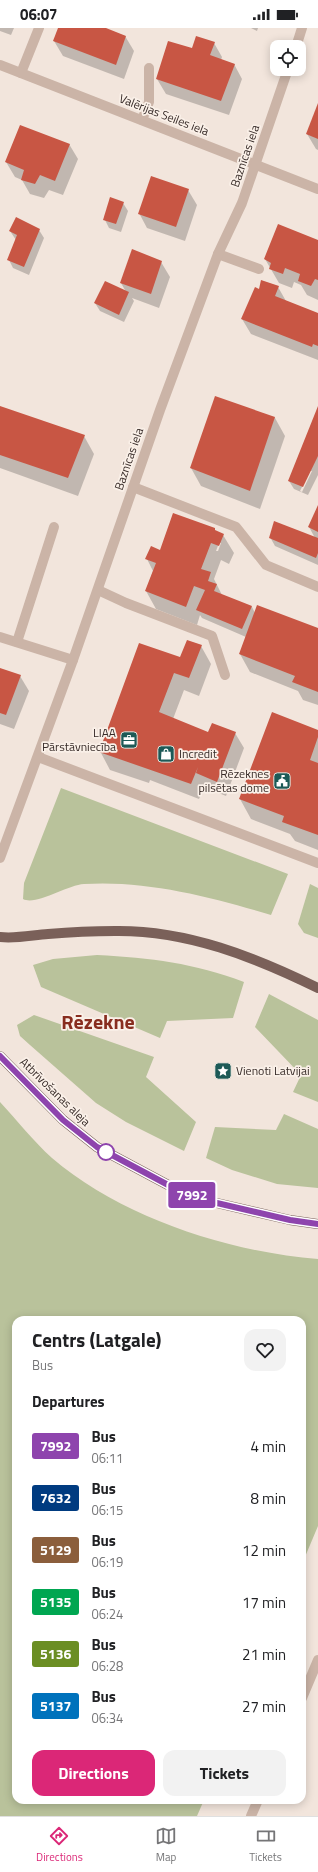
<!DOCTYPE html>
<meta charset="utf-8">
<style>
:root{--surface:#fff;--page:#f2f2f2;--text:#202124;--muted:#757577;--line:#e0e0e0;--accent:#db2777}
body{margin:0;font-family:"Titillium Web",sans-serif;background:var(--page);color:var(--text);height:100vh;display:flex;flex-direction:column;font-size:15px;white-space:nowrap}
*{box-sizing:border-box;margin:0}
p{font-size:13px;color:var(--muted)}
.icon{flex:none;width:22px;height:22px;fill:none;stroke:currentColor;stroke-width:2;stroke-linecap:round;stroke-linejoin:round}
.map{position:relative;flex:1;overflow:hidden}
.sheet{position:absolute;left:12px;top:1288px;width:294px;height:488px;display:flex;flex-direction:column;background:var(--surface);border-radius:12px;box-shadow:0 2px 10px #0003}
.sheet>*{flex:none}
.badge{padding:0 8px;border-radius:3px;font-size:14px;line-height:26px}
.tools{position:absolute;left:270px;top:12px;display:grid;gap:8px}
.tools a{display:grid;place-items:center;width:36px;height:36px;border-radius:8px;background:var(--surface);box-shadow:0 2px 10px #0003;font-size:20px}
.map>.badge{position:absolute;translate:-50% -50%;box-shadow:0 0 0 2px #fff}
h2{padding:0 20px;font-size:15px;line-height:36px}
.round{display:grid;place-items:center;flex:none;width:42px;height:42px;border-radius:12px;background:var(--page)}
.summary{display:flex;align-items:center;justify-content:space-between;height:68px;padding:0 20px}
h1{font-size:19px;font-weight:700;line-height:30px}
.action{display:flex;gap:8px;margin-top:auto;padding:8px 20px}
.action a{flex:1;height:46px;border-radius:12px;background:var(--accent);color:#fff;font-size:16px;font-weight:700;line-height:46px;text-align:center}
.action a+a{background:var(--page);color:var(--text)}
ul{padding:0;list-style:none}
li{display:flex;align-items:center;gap:12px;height:52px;padding:0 20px}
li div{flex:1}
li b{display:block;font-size:15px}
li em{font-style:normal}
li .badge{min-width:44px;font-weight:700;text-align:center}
.status{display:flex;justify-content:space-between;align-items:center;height:28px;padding:0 20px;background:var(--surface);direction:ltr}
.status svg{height:11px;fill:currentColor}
.dock{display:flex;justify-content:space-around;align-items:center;height:56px;border-top:1px solid var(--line);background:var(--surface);font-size:11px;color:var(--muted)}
.dock a{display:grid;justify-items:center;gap:2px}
.dock .selected{color:var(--accent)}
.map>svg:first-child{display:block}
.green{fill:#b9c29b}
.shadow{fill:#0003;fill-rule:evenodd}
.building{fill:#c85644}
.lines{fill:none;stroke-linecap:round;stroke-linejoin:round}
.service{stroke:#cbb4a7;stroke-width:10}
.minor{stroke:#cbb4a7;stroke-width:10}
.primary{stroke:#7a6059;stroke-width:10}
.line-casing{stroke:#fff;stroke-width:9}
.line{stroke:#8e44ad;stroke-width:6}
.stop-dot{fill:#fff;stroke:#8e44ad;stroke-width:2}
.labels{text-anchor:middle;stroke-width:3.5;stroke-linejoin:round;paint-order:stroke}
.street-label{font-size:12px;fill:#372b28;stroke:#faf0e8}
.poi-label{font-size:12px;fill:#372b28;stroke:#faf0e8;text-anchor:end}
.town-label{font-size:20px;font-weight:bold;fill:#882d1f;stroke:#faf0e8}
</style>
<div class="status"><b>06:07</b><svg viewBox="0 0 49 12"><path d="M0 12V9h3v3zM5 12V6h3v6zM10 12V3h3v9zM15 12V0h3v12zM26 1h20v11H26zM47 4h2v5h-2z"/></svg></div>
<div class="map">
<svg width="318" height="1788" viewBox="0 0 318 1788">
<rect width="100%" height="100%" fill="#f2e5dc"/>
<!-- green -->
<g class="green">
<path d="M61,760L288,846L271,887C212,869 146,852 84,856C67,857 36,878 23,871L24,855Z"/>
<polygon points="310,856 318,860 318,910 304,905 298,896"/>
<path d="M97,927C151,930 194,935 244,954L233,990L167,993L160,1010L41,959L33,937L53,931Z"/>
<polygon points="269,966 318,992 318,1074 293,1064 301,1047 255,999"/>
<polygon points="34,987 154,1029 146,1049 196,1094 184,1123 126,1094 96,1075 30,1017 20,1008 17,997"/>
<path d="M0,1074C17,1092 33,1113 52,1130C121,1189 228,1224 318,1231V1498L302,1536V1292H16V1772H204L197,1788H0Z"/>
<polygon points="284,1086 318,1101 318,1160 277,1156 232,1142 206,1130 215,1099 276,1102"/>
</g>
<!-- shadow -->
<g class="shadow">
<polygon points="0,0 14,0 11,7 0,3"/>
<polygon points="59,0 103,0 125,8 134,23 124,51 63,28 54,13"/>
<polygon points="251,0 258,0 257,3"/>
<polygon points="214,15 222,29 221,32 234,36 242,51 229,87 166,66 157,51 193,22"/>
<polygon points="318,78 318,122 316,121 307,106"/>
<polygon points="69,116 78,131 63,167 49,162 44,170 30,166 22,152 15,149 6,134"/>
<polygon points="188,162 197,177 185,213 147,200 139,185"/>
<polygon points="123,175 128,183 121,204 109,200 105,192"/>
<polygon points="39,202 44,210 29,247 13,240 9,232 16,212 10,203"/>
<polygon points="318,213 318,272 307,267 301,257 294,254 292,260 279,255 265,231"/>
<polygon points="161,234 170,249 159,280 132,270 134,273 124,294 100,283 95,275 126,264 121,255"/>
<polygon points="278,259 286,273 318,286 318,332 251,306 242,291 259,262"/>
<polygon points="216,369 275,390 285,408 260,481 201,458 191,440"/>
<polygon points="0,379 84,408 94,426 78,468 0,440"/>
<path d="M318,381V447L308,467L294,461L289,453ZM310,443H312L302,464L300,463Z"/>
<polygon points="318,479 318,537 275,518 270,509 315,510 309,499"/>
<path d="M216,504L223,507L234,525L229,536L221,532L214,551L222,567L252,579L255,585L318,601V677L303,672L298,663L250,644L240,626L246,609L202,590L200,587L197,597L156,581L146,563L153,543L147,531L160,524ZM219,515H221L218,523H216Z"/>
<polygon points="201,618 211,636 199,668 184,662 173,691 209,705 235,705 244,720 226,768 204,759 199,771 150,752 149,755 110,742 100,723 180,630"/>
<polygon points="0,641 20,648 29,663 14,701 0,696"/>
<polygon points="318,703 318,822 295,813 290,806 251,791 240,771"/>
</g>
<!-- building -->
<g class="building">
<polygon points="58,0 106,0 126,8 116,37 53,13"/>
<polygon points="196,8 215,14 210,27 235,36 221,73 156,51 168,13 192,20"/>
<polygon points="318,75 318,111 306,106"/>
<polygon points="20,97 70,116 55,153 40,147 35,156 21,152 24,142 5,134"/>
<polygon points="151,148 189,161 176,199 138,186"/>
<polygon points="110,169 124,174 116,196 103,192"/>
<polygon points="16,189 40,201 24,239 7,232 17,207 9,203"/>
<polygon points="278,196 318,212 318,252 315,251 311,258 298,253 300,246 285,240 283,246 269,241 271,235 264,231"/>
<polygon points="132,221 162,233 151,266 120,255"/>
<polygon points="261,252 279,258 275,268 318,285 318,318 313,316 312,319 241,291 255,259 259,261"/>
<polygon points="105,253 129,264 119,287 94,275"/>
<polygon points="215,368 275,389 250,463 190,440"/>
<polygon points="0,378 85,407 68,450 0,427"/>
<polygon points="318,378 318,428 303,459 288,453"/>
<polygon points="318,477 318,504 308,499"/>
<polygon points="173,485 215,500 215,502 224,506 219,518 211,515 201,541 211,544 208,553 217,556 214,563 252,578 242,601 196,582 205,562 194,558 186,579 145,563 156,535 145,531 151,518 160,522"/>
<polygon points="274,493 318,510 318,525 316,530 269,510"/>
<polygon points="257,577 318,600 318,664 292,654 295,648 239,626"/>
<polygon points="187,612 202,617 189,650 174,645 159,684 208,704 212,695 236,704 217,754 196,745 198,739 191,756 99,724 139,615 180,629"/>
<polygon points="0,640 21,647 6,687 0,685"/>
<polygon points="272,684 318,702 318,709 310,732 318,735 318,807 282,794 284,788 239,771"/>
</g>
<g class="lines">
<!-- service -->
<g class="service">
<polyline points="21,45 39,0"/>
<polyline points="142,92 149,74 149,40"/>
<polyline points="218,226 259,241"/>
<polyline points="133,459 236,499 266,537 318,559"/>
<polyline points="98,562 126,575 212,608 225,647"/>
<polyline points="0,609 73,632"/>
<polyline points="17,614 54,499"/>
</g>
<!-- minor -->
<g class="minor">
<polyline points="296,19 302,0"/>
<polyline points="0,37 318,161"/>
<polyline points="38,729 318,835"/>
<polyline points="0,830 73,632 160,382 218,226 242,175 288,41"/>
<polyline points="302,1670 318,1632"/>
<polyline points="251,1788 258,1772"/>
</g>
<!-- primary -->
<g class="primary">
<path d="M0,909C16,911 33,907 48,906C71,904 93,903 115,903C187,902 255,929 318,960"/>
<polyline points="0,1028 63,1092 97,1119 170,1158 204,1172 290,1192 318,1196"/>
</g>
</g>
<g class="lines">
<defs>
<polyline id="line" points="0,1028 63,1092 97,1119 170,1158 204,1172 290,1192 318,1196"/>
</defs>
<!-- line casing -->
<use href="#line" class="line-casing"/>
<!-- line -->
<use href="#line" class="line"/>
</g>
<!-- icons -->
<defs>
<symbol id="office-square" viewBox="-11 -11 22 22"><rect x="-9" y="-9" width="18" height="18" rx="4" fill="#1d5a57" stroke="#faf0e8"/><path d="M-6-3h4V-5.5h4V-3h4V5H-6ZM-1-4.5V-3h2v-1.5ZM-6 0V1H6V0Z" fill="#fff"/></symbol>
<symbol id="shop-square" viewBox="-11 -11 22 22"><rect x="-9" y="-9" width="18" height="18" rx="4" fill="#1d5a57" stroke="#faf0e8"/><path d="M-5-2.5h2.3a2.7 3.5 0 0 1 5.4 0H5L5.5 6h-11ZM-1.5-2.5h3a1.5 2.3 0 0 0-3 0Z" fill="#fff"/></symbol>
<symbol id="civic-square" viewBox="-11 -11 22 22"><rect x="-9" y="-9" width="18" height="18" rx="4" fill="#1d5a57" stroke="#faf0e8"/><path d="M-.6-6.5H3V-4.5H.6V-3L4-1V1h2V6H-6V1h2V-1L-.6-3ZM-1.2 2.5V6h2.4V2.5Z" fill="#fff"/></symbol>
<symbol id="sight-square" viewBox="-11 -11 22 22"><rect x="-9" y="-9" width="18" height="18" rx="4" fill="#1d5a57" stroke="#faf0e8"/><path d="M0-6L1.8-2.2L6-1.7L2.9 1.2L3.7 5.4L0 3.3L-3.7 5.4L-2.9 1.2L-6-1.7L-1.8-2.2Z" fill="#fff"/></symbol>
</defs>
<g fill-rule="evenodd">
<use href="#office-square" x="119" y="702" width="20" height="20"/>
<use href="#shop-square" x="156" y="716" width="20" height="20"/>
<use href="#civic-square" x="272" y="743" width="20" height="20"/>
<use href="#sight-square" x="213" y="1033" width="20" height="20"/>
</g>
<!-- markers -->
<circle class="stop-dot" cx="106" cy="1124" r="8"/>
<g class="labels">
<!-- street labels -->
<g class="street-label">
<text transform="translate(164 87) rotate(21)" y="4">Valērijas Seiles iela</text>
<text transform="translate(245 128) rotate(-71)" y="4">Baznīcas iela</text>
<text transform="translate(129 431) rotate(-71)" y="4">Baznīcas iela</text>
<text transform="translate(55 1064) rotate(44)" y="4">Atbrīvošanas aleja</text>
</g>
<!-- poi labels -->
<g class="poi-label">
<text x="116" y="709">LIAA<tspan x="116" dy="14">Pārstāvniecība</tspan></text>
<text x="179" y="730" text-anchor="start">Incredit</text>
<text x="269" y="750">Rēzeknes<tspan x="269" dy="14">pilsētas dome</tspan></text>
<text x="236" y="1047" text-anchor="start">Vienoti Latvijai</text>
</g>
<!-- town labels -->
<g class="town-label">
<text x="98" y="1001">Rēzekne</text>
</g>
</g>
</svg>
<div class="tools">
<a><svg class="icon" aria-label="locate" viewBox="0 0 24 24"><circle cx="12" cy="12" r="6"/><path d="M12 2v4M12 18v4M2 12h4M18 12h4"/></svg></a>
</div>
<b class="badge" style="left:192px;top:1167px;background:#8e44ad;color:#fff">7992</b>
<section class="sheet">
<div class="summary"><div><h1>Centrs (Latgale)</h1><p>Bus</p></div><a class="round"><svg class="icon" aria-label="heart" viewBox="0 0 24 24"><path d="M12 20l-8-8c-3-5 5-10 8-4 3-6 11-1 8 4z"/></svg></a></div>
<h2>Departures</h2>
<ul>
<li><span class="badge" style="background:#8e44ad;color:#fff">7992</span><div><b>Bus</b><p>06:11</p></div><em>4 min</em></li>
<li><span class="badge" style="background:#003b80;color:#fff">7632</span><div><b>Bus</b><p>06:15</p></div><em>8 min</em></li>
<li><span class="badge" style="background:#8b5e3c;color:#fff">5129</span><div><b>Bus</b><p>06:19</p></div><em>12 min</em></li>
<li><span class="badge" style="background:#00a651;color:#fff">5135</span><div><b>Bus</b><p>06:24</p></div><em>17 min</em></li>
<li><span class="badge" style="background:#6b8e23;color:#fff">5136</span><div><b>Bus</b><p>06:28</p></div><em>21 min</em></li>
<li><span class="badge" style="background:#0072bc;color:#fff">5137</span><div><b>Bus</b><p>06:34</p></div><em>27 min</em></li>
</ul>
<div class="action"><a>Directions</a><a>Tickets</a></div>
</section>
</div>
<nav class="dock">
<a class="selected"><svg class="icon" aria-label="directions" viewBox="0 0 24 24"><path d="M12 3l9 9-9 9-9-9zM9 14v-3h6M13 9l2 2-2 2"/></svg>Directions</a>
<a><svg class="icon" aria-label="map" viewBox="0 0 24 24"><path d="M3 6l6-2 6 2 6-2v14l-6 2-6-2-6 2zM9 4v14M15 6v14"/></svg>Map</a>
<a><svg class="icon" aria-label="tickets" viewBox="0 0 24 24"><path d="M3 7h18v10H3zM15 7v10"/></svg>Tickets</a>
</nav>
